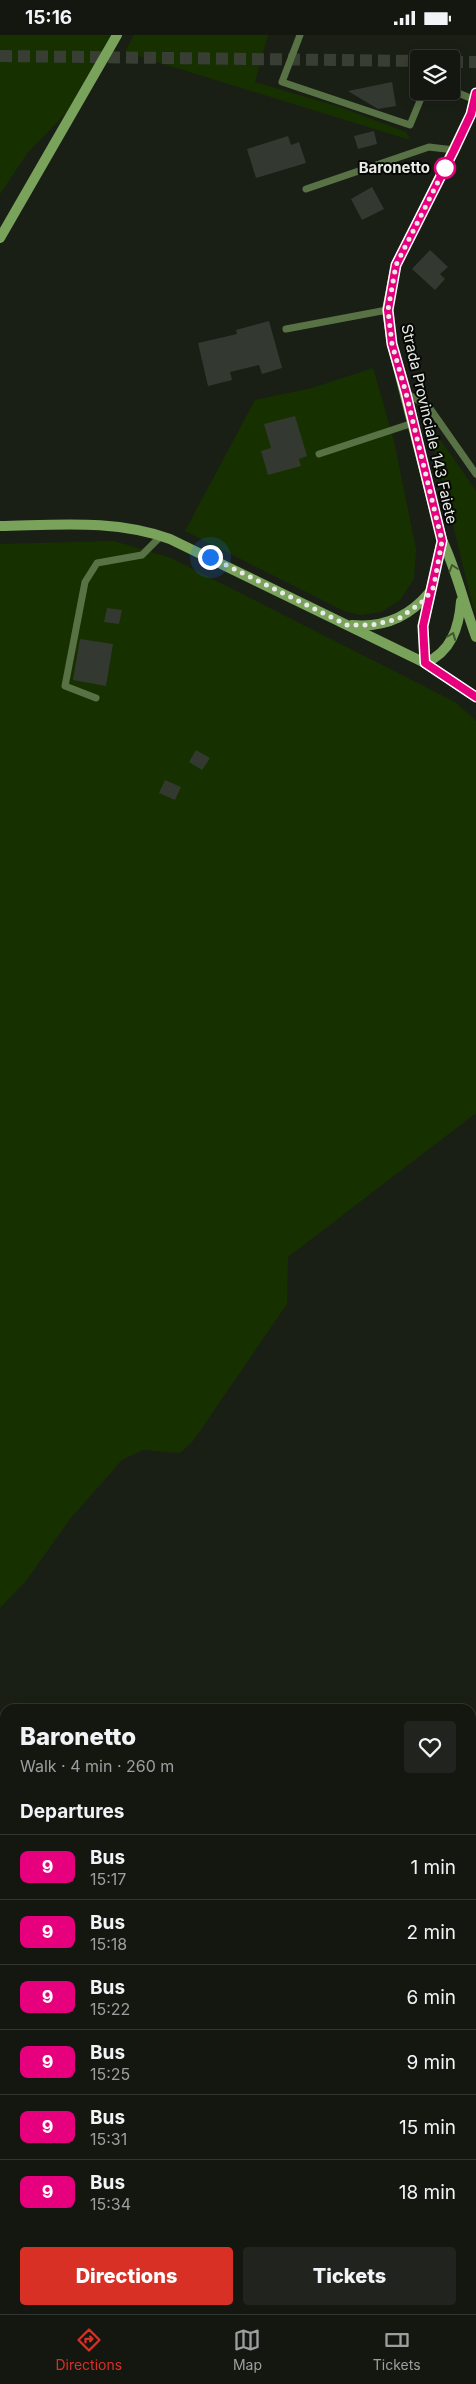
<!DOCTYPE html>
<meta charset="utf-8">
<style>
:root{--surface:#141710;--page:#21241e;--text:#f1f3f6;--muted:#9d9f9f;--line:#333630;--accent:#d93025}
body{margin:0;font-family:Inter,sans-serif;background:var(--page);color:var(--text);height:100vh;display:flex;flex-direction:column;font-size:19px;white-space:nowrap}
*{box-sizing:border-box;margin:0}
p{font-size:16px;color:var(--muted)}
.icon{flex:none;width:28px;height:28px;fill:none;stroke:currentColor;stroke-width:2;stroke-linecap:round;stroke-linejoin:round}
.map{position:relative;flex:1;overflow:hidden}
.sheet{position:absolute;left:0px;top:1669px;width:476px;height:611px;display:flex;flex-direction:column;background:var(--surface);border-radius:15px 15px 0 0;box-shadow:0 2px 12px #0003,0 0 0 1px var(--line)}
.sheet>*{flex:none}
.badge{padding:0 10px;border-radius:8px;font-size:18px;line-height:32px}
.tools{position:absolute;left:410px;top:15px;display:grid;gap:10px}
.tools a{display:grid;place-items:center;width:50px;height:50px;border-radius:5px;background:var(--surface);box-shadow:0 2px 12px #0003,0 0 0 1px var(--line);font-size:25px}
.you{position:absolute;width:25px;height:25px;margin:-12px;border:4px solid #fff;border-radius:50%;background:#1a73e8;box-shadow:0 0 0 8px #1a73e833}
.map>.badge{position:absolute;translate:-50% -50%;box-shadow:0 0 0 2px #fff}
h2{padding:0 20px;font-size:19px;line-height:45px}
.round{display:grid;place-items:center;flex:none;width:52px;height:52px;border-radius:5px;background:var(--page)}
.head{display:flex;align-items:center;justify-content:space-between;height:85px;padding:0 20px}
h1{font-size:24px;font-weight:800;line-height:38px}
.action{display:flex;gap:10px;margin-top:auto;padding:10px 20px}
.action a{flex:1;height:58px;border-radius:5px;background:var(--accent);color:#fff;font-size:20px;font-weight:800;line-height:58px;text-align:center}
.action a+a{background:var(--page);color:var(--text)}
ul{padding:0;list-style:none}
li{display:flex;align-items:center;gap:15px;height:65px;padding:0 20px;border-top:1px solid var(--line)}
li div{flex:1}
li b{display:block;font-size:19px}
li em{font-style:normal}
li .badge{min-width:55px;font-weight:700;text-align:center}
.status{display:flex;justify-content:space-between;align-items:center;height:35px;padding:0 25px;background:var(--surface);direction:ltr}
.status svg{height:14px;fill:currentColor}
.tab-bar{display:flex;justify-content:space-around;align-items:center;height:70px;border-top:1px solid var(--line);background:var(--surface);font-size:14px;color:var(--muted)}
.tab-bar a{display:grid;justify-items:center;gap:2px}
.tab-bar .selected{color:var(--accent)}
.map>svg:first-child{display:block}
.green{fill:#173000}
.building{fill:#333930}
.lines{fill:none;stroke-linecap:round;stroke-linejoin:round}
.primary-tunnel{stroke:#393e35;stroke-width:12;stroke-dasharray:12 6;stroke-linecap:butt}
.lane{stroke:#587246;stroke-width:7}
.secondary{stroke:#79a35b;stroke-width:10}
.rail-casing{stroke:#d3d6d0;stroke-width:5.5}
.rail{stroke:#060805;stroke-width:4;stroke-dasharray:11;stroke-linecap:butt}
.oneway{stroke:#405630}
.line-casing{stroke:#fff;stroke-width:11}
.line{stroke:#e6007e;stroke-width:8}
.walk{stroke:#e8ebe5;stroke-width:5;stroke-dasharray:0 9}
.stop-dot{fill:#fff;stroke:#e6007e;stroke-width:2.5}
.labels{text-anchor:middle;stroke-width:4;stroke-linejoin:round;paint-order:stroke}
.stop-label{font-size:15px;font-weight:bold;fill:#e8ebe5;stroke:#060805;text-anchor:end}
.street-label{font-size:15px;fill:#e8ebe5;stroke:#060805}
</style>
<div class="status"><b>15:16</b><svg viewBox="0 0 49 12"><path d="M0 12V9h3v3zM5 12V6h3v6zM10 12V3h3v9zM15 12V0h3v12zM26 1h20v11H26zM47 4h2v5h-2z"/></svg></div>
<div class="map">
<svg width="476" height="2279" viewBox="0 0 476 2279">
<rect width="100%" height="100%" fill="#1a1f16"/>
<!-- green -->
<g class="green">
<polygon points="0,0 111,0 66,78 28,117 0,159"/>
<polygon points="134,0 268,0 255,47 340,72 406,97 410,105 125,17"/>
<polygon points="373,333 394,406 416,514 414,544 400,565 381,577 361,580 344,576 185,496 255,365 312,353"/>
<polygon points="428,387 476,456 476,578 473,572"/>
<polygon points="114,506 171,523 455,667 476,686 476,1078 288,1222 287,1269 193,1406 180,1418 143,1415 122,1425 70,1484 26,1546 0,1573 0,509"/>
<polygon points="5,2160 5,2275 471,2275 471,2220 476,2226 476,2279 0,2279 0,2161"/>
</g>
<!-- building -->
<g class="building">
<polygon points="392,47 396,71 378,74 348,56"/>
<polygon points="374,96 377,109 358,114 354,101"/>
<polygon points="288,101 291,110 299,107 306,128 256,143 247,114"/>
<polygon points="372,152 384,174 362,185 351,164"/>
<polygon points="430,215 448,232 440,239 445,244 435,255 412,234"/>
<polygon points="269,286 282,333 262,339 259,330 230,337 232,345 208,351 198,308 237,299 236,295"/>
<polygon points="295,381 307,421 299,424 301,431 268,440 261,416 271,413 264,389"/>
<polygon points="107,573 122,575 119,589 104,587"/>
<polygon points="80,604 113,609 106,651 73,645"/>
<polygon points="196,715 210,723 202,735 189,727"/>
<polygon points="165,745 181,752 175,765 159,758"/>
</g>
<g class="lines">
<!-- primary-tunnel -->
<g class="primary-tunnel">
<polyline points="0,21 419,26"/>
<polyline points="451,27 476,27"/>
</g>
<!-- lane -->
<g class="lane">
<polyline points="300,0 282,47 410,90 424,56"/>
<polyline points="451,55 475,65"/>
<polyline points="306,154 429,112 454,115"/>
<polyline points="286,294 387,275"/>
<polyline points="406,358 429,372 476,439"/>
<polyline points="319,419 413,388"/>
<polyline points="96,663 65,651 85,547 97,528 142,520 161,501"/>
</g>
<!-- secondary -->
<g class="secondary">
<path d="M476,58L471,79L396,230L387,275L392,309L442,505C457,536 464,570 476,602"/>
<polyline points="0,203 117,0"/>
<path d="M0,491C58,490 115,484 170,504L425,628L476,662"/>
<path d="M352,590C384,593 409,582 429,558"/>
<polyline points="425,628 423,591 442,505"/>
<path d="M425,628C451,617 459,593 461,566"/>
</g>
<defs>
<polyline id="rail" points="25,2279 27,2275"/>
</defs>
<!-- rail casing -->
<use href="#rail" class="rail-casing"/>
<!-- rail -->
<use href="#rail" class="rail"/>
</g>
<!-- one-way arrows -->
<defs><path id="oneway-chevron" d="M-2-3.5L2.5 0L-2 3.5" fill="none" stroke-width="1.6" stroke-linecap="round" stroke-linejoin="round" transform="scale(1.25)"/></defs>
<g class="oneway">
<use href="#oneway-chevron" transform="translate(453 533) rotate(-108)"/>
<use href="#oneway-chevron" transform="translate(452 601) rotate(-69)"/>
</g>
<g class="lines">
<defs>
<polyline id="line" points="476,58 471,79 454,115 396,230 388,275 392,309 406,358 442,506 423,591 425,628 476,662"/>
</defs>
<!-- line casing -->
<use href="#line" class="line-casing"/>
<!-- line -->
<use href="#line" class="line"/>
<!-- walk -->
<polyline class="walk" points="210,522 347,590 372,590 398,584 421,568 432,556 434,550 442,506 406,358 392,309 388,275 396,230 445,133"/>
</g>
<!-- markers -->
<circle class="stop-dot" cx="445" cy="133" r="10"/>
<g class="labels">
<!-- stop labels -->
<g class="stop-label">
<text x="430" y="138">Baronetto</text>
</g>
<!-- street labels -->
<g class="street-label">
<text transform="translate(429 389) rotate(77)" y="5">Strada Provinciale 143 Faiete</text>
</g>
</g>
</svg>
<div class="tools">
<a><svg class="icon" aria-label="layers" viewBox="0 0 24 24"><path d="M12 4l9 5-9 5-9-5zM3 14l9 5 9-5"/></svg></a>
</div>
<div class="you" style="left:210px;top:522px"></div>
<section class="sheet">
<div class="head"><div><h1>Baronetto</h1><p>Walk · 4 min · 260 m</p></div><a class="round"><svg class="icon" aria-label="heart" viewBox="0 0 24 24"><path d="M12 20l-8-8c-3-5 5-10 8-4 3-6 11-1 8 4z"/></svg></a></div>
<h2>Departures</h2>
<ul>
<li><span class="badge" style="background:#e6007e;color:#fff">9</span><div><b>Bus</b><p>15:17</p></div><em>1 min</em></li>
<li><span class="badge" style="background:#e6007e;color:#fff">9</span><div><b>Bus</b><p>15:18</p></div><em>2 min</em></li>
<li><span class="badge" style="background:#e6007e;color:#fff">9</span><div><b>Bus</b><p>15:22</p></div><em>6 min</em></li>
<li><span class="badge" style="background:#e6007e;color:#fff">9</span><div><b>Bus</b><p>15:25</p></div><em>9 min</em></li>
<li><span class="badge" style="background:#e6007e;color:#fff">9</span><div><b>Bus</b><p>15:31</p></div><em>15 min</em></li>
<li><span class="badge" style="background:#e6007e;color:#fff">9</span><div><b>Bus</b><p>15:34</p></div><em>18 min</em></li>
</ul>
<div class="action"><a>Directions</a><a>Tickets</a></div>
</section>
</div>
<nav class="tab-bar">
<a class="selected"><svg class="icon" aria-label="directions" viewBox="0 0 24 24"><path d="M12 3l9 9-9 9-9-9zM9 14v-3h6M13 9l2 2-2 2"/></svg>Directions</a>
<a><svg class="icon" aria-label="map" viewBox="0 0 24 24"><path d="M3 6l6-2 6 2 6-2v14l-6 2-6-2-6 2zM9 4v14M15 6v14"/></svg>Map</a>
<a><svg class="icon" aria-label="tickets" viewBox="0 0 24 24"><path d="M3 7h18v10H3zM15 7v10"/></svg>Tickets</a>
</nav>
